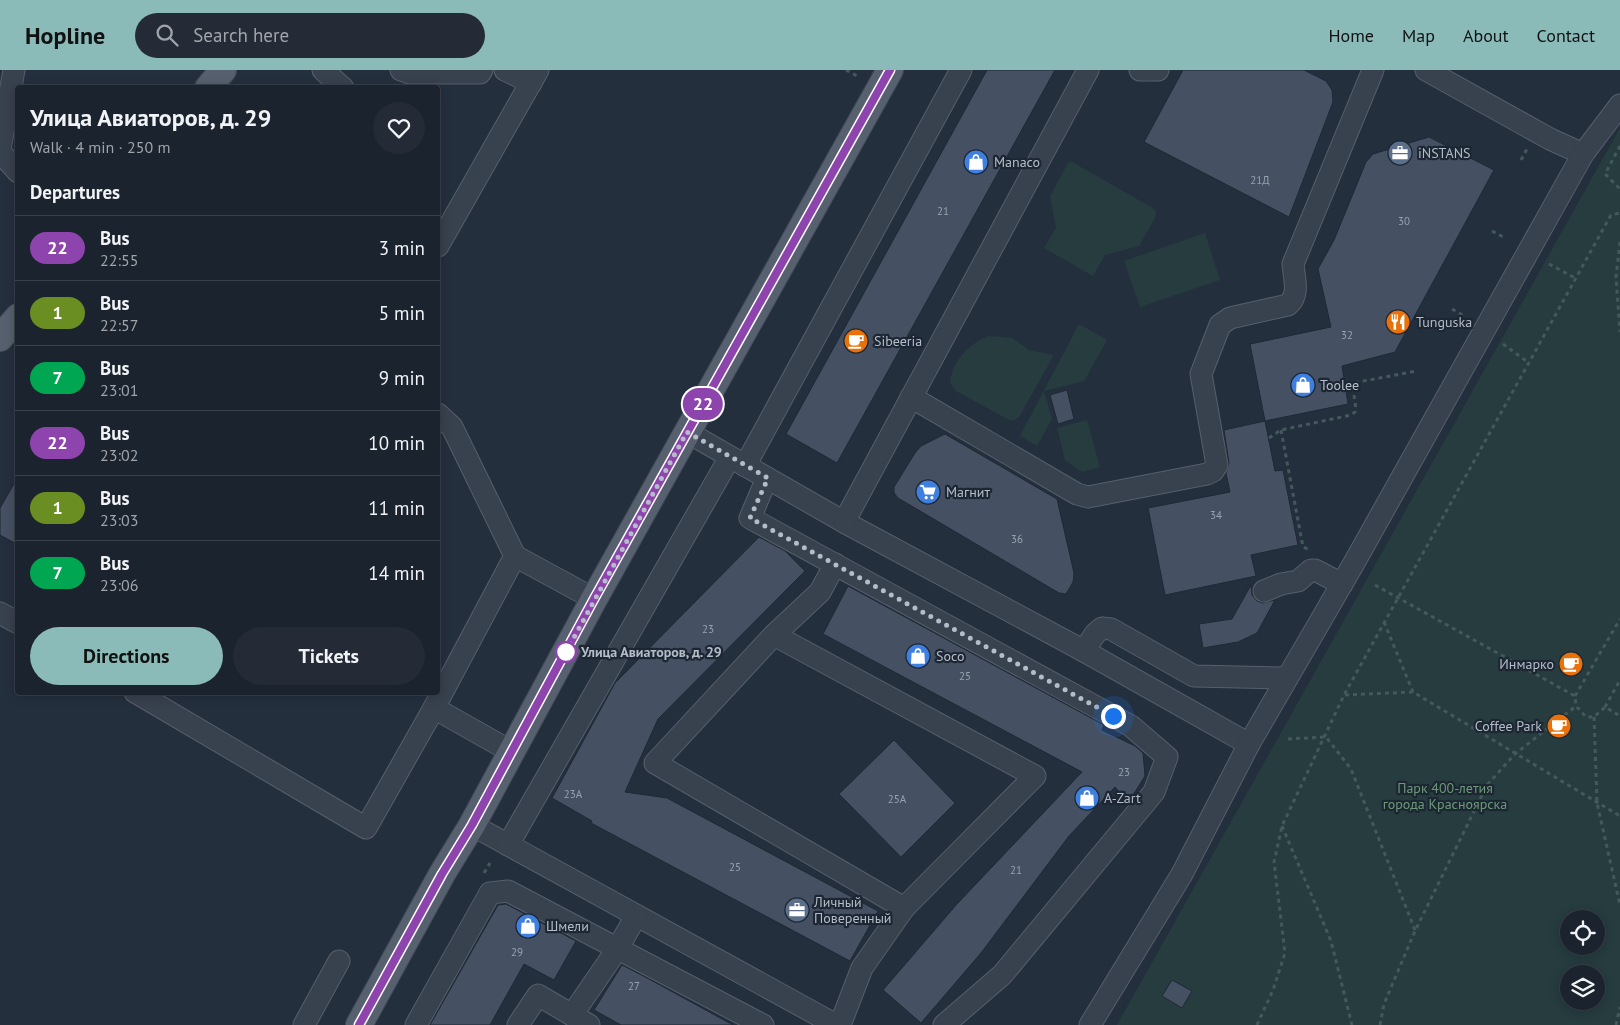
<!DOCTYPE html>
<meta charset="utf-8">
<style>
:root{--surface:#1b232e;--page:#242b36;--text:#f1f3f6;--muted:#a0a4aa;--line:#39404a;--accent:#8bbbb9}
body{margin:0;font-family:"PT Sans",sans-serif;background:var(--page);color:var(--text);height:100vh;display:flex;flex-direction:column;font-size:19px;white-space:nowrap}
*{box-sizing:border-box;margin:0}
p{font-size:16px;color:var(--muted)}
.icon{flex:none;width:28px;height:28px;fill:none;stroke:currentColor;stroke-width:2;stroke-linecap:round;stroke-linejoin:round}
.map{position:relative;flex:1;overflow:hidden}
.side{position:absolute;left:15px;top:15px;width:425px;height:610px;display:flex;flex-direction:column;background:var(--surface);border-radius:5px;box-shadow:0 2px 12px #0003,0 0 0 1px var(--line)}
.side>*{flex:none}
.badge{padding:0 10px;border-radius:16px;font-size:18px;line-height:32px}
.tools{position:absolute;left:1560px;top:840px;display:grid;gap:10px}
.tools a{display:grid;place-items:center;width:45px;height:45px;border-radius:50%;background:var(--surface);box-shadow:0 2px 12px #0003,0 0 0 1px var(--line);font-size:25px}
.you{position:absolute;width:25px;height:25px;margin:-12px;border:4px solid #fff;border-radius:50%;background:#1a73e8;box-shadow:0 0 0 8px #1a73e833}
.map>.badge{position:absolute;translate:-50% -50%;box-shadow:0 0 0 2px #fff}
h2{padding:0 15px;font-size:19px;line-height:45px}
.round{display:grid;place-items:center;flex:none;width:52px;height:52px;border-radius:26px;background:var(--page)}
.summary{display:flex;align-items:center;justify-content:space-between;height:85px;padding:0 15px}
h1{font-size:24px;font-weight:700;line-height:38px}
.primary-button{display:flex;gap:10px;margin-top:auto;padding:10px 15px}
.primary-button a{flex:1;height:58px;border-radius:30px;background:var(--accent);color:#111;font-size:20px;font-weight:700;line-height:58px;text-align:center}
.primary-button a+a{background:var(--page);color:var(--text)}
ul{padding:0;list-style:none}
li{display:flex;align-items:center;gap:15px;height:65px;padding:0 15px;border-top:1px solid var(--line)}
li div{flex:1}
li b{display:block;font-size:19px}
li em{font-style:normal}
li .badge{min-width:55px;font-weight:700;text-align:center}
header{display:flex;align-items:center;gap:30px;box-sizing:border-box;height:70px;padding:0 25px;background:var(--accent);color:#111}
header strong{font-size:24px}
nav{display:flex;gap:28px;margin-inline-start:auto;font-size:18px}
.search{width:350px;height:45px;background:var(--page);display:flex;align-items:center;gap:12px;box-sizing:border-box;padding:0 18px;border-radius:28px;color:var(--muted);font-size:19px}
.map>svg:first-child{display:block}
.green{fill:#263c3f;fill-rule:evenodd}
.building{fill:#455162;stroke:#1f2835}
.lines{fill:none;stroke-linecap:round;stroke-linejoin:round}
.minor-casing{stroke:#565f6c;stroke-width:23}
.major-casing{stroke:#414a57;stroke-width:28}
.path{stroke:#44595c;stroke-width:3;stroke-dasharray:4 4;stroke-linecap:butt}
.minor{stroke:#38414e;stroke-width:21}
.major{stroke:#56606e;stroke-width:26}
.line-casing{stroke:#fff;stroke-width:11}
.line{stroke:#8e44ad;stroke-width:8}
.walk{stroke:#b4bcc9;stroke-width:5;stroke-dasharray:0 9}
.stop-dot{fill:#fff;stroke:#8e44ad;stroke-width:2.5}
.labels{text-anchor:middle;stroke-width:4.5;stroke-linejoin:round;paint-order:stroke}
.number-label{font-size:11px;fill:#98a1af}
.poi-label{font-size:14px;fill:#b4bcc9;stroke:#1d2633;text-anchor:start}
.stop-label{font-size:14px;font-weight:bold;fill:#b4bcc9;stroke:#1d2633;text-anchor:start}
.park-label{font-size:14px;fill:#6b9a76;stroke:#1d2633}
</style>
<header>
<strong>Hopline</strong>
<div class="search"><svg class="icon" aria-label="search" viewBox="0 0 24 24"><circle cx="10" cy="10" r="6"/><path d="M15 15l6 6"/></svg>Search here</div>
<nav><a>Home</a><a>Map</a><a>About</a><a>Contact</a></nav>
</header>
<div class="map">
<svg width="1620" height="955" viewBox="0 0 1620 955">
<rect width="100%" height="100%" fill="#242f3e"/>
<!-- green -->
<g class="green">
<path d="M1620,58V955H1117ZM1569,849H1596V876H1569ZM1569,904H1596V931H1569Z"/>
<polygon points="1072,92 1151,137 1156,141 1155,148 1139,176 1105,185 1093,206 1044,178 1056,158 1050,126 1068,93"/>
<polygon points="1205,163 1220,210 1140,237 1124,191"/>
<polygon points="1079,254 1107,270 1084,311 1044,321 1052,349 1037,376 1020,366"/>
<path d="M989,266L1012,268L1029,280L1054,285L1019,347L1014,350H1009L956,321L950,313C952,291 969,273 989,266Z"/>
<polygon points="1087,350 1100,397 1082,402 1065,390 1057,358"/>
</g>
<!-- building -->
<g class="building">
<polygon points="987,0 1055,0 837,393 786,364"/>
<polygon points="1183,0 1304,0 1326,11 1332,20 1333,32 1289,147 1144,72"/>
<polygon points="1429,67 1494,100 1395,282 1342,296 1348,334 1265,351 1250,274 1331,257 1318,199 1334,170 1366,92 1373,84"/>
<polygon points="1067,320 1074,349 1058,354 1050,325"/>
<polygon points="1265,351 1275,401 1283,400 1298,475 1251,485 1256,506 1165,525 1148,438 1230,422 1226,403 1229,393 1224,360"/>
<polygon points="945,364 1057,429 1074,503 1073,512 1066,524 1059,523 898,428 894,423 894,417 915,383 921,376"/>
<polygon points="18,407 18,475 0,465 0,438"/>
<polygon points="759,467 785,481 805,501 658,649 625,722 667,728 878,841 850,891 591,753 592,751 552,728 615,613"/>
<polygon points="1251,515 1252,525 1257,531 1263,533 1275,530 1257,563 1238,572 1203,578 1199,554 1232,549"/>
<polygon points="848,516 1104,655 1102,660 1135,676 1143,683 1145,706 1128,733 1115,717 1069,766 981,883 921,953 883,920 957,834 1082,702 823,564"/>
<polygon points="894,670 955,733 901,787 839,724"/>
<polygon points="506,834 576,871 554,910 524,894 490,955 430,955 498,835"/>
<polygon points="622,895 649,909 733,955 621,955 594,940"/>
<polygon points="1172,910 1192,921 1182,938 1162,926"/>
</g>
<g class="lines">
<defs>
<g id="minor">
<polyline points="323,0 343,18"/>
<polyline points="401,0 409,3 480,3 482,0"/>
<polyline points="505,0 531,13"/>
<polyline points="1140,0 1158,0"/>
<polyline points="1426,0 1550,69 1583,84 1620,35"/>
<polyline points="0,79 14,0"/>
<polyline points="0,82 18,102"/>
<polyline points="438,176 538,0"/>
<path d="M911,327L1077,424L1088,427L1207,404L1213,401L1217,395L1201,304L1220,255L1230,248L1288,235C1300,225 1294,208 1293,194L1373,0"/>
<polyline points="687,362 844,452 1084,581 1249,674"/>
<polyline points="745,396 961,0"/>
<polyline points="767,408 750,448 1131,656 1167,687 1154,722 1002,905 944,955"/>
<polyline points="844,452 1088,0"/>
<polyline points="515,486 594,529"/>
<polyline points="835,494 820,522 774,565 655,693 904,838"/>
<polyline points="1264,521 1281,514 1298,511 1311,500 1315,500 1342,514"/>
<polyline points="0,543 18,553"/>
<polyline points="774,565 1035,706 904,838 862,898 840,955"/>
<polyline points="1084,581 1095,564 1102,558 1111,559 1194,606 1287,608"/>
<polyline points="135,622 366,758 434,638 515,486 452,357 438,344"/>
<polyline points="434,638 512,682"/>
<polyline points="472,755 836,955"/>
<polyline points="508,775 730,387"/>
<polyline points="572,945 589,955"/>
<polyline points="304,955 339,891"/>
<polyline points="416,955 490,823 508,821 763,955"/>
<polyline points="518,955 538,925 572,945 618,878 636,846"/>
<polyline points="1090,955 1182,804 1249,674 1354,493 1583,84"/>
</g>
<g id="major">
<polyline points="208,18 223,0"/>
<polyline points="0,268 18,247"/>
<polyline points="359,955 442,804 472,755 594,529 890,0"/>
</g>
</defs>
<!-- minor casing -->
<use href="#minor" class="minor-casing"/>
<!-- major casing -->
<use href="#major" class="major-casing"/>
<!-- path -->
<g class="path">
<polyline points="846,0 859,7"/>
<polyline points="1620,76 1605,104 1620,119"/>
<polyline points="1521,90 1527,79"/>
<polyline points="1492,161 1505,168"/>
<polyline points="1620,172 1616,207 1620,262"/>
<polyline points="1549,194 1575,208"/>
<polyline points="1452,239 1466,247"/>
<polyline points="1503,274 1529,293"/>
<polyline points="1281,360 1303,477 1308,479"/>
<path d="M1269,368L1281,360L1351,345L1355,342C1357,333 1352,324 1354,315L1358,312L1417,301"/>
<polyline points="1375,515 1575,626 1576,636 1586,647 1594,647 1605,637 1620,646"/>
<polyline points="1384,552 1413,622"/>
<polyline points="1345,625 1413,622 1620,746"/>
<polyline points="1575,626 1620,549"/>
<polyline points="1605,637 1620,610"/>
<polyline points="1594,647 1597,733 1620,835"/>
<polyline points="1288,669 1326,667 1351,699 1415,860"/>
<polyline points="1282,756 1331,871 1352,955"/>
<polyline points="484,803 490,793"/>
<polyline points="1257,955 1273,920 1285,883 1274,792 1282,756 1344,625 1611,145 1620,143"/>
<polyline points="1380,955 1384,934 1415,861 1487,715 1515,684 1576,636"/>
<polyline points="1616,955 1620,937"/>
</g>
<!-- minor -->
<use href="#minor" class="minor"/>
<!-- major -->
<use href="#major" class="major"/>
</g>
<g class="lines">
<defs>
<polyline id="line" points="359,955 442,804 472,755 594,529 890,0"/>
</defs>
<!-- line casing -->
<use href="#line" class="line-casing"/>
<!-- line -->
<use href="#line" class="line"/>
<!-- walk -->
<polyline class="walk" points="566,582 687,362 768,408 750,448 1113,646"/>
</g>
<!-- icons -->
<defs>
<symbol id="office-disc" viewBox="-11 -11 22 22"><circle r="9.5" fill="#5c6f8a" stroke="#1d2633"/><path d="M-6-3h4V-5.5h4V-3h4V5H-6ZM-1-4.5V-3h2v-1.5ZM-6 0V1H6V0Z" fill="#fff"/></symbol>
<symbol id="shop-disc" viewBox="-11 -11 22 22"><circle r="9.5" fill="#3f7fe0" stroke="#1d2633"/><path d="M-5-2.5h2.3a2.7 3.5 0 0 1 5.4 0H5L5.5 6h-11ZM-1.5-2.5h3a1.5 2.3 0 0 0-3 0Z" fill="#fff"/></symbol>
<symbol id="restaurant-disc" viewBox="-11 -11 22 22"><circle r="9.5" fill="#e8710a" stroke="#1d2633"/><path d="M-5-6h1v4h1v-4h1v4h1v-4h1v5L-1.5 .5V6h-2V.5L-5-1ZM5-6V6H3V1.5H1.5Q1.5-4 5-6Z" fill="#fff"/></symbol>
<symbol id="cafe-disc" viewBox="-11 -11 22 22"><circle r="9.5" fill="#e8710a" stroke="#1d2633"/><path d="M-5.5-4.5H6V0H3Q3 3.5 0 3.5H-2.5Q-5.5 3.5-5.5 0ZM3-3.2v2h1.7v-2ZM-6 4.5H4V6H-6Z" fill="#fff"/></symbol>
<symbol id="supermarket-disc" viewBox="-11 -11 22 22"><circle r="9.5" fill="#3f7fe0" stroke="#1d2633"/><path d="M-6-5.5h2.5l.6 2H6L4.5 2H-2.5L-4.4-4H-6ZM-1.5 3.2a1.3 1.3 0 1 0 .1 0ZM3 3.2a1.3 1.3 0 1 0 .1 0Z" fill="#fff"/></symbol>
</defs>
<g fill-rule="evenodd">
<use href="#office-disc" x="1386" y="69" width="28" height="28"/>
<use href="#shop-disc" x="962" y="78" width="28" height="28"/>
<use href="#restaurant-disc" x="1384" y="238" width="28" height="28"/>
<use href="#cafe-disc" x="842" y="257" width="28" height="28"/>
<use href="#shop-disc" x="1289" y="301" width="28" height="28"/>
<use href="#supermarket-disc" x="914" y="408" width="28" height="28"/>
<use href="#shop-disc" x="904" y="572" width="28" height="28"/>
<use href="#cafe-disc" x="1557" y="580" width="28" height="28"/>
<use href="#cafe-disc" x="1545" y="642" width="28" height="28"/>
<use href="#shop-disc" x="1073" y="714" width="28" height="28"/>
<use href="#office-disc" x="783" y="826" width="28" height="28"/>
<use href="#shop-disc" x="514" y="842" width="28" height="28"/>
</g>
<!-- markers -->
<circle class="stop-dot" cx="566" cy="582" r="10"/>
<g class="labels">
<!-- number labels -->
<g class="number-label">
<text x="1260" y="114">21Д</text>
<text x="943" y="145">21</text>
<text x="1404" y="155">30</text>
<text x="1347" y="269">32</text>
<text x="1216" y="449">34</text>
<text x="1017" y="473">36</text>
<text x="708" y="563">23</text>
<text x="965" y="610">25</text>
<text x="1124" y="706">23</text>
<text x="573" y="728">23А</text>
<text x="897" y="733">25А</text>
<text x="735" y="801">25</text>
<text x="1016" y="804">21</text>
<text x="517" y="886">29</text>
<text x="634" y="920">27</text>
</g>
<!-- poi labels -->
<g class="poi-label">
<text x="1418" y="88">iNSTANS</text>
<text x="994" y="97">Manaco</text>
<text x="1416" y="257">Tunguska</text>
<text x="874" y="276">Sibeeria</text>
<text x="1320" y="320">Toolee</text>
<text x="946" y="427">Магнит</text>
<text x="936" y="591">Soco</text>
<text x="1554" y="599" text-anchor="end">Инмарко</text>
<text x="1542" y="661" text-anchor="end">Coffee Park</text>
<text x="1104" y="733">A-Zart</text>
<text x="814" y="837">Личный<tspan x="814" dy="16">Поверенный</tspan></text>
<text x="546" y="861">Шмели</text>
</g>
<!-- stop labels -->
<g class="stop-label">
<text x="581" y="587">Улица Авиаторов, д. 29</text>
</g>
<!-- park labels -->
<g class="park-label">
<text x="1445" y="723">Парк 400-летия<tspan x="1445" dy="16">города Красноярска</tspan></text>
</g>
</g>
</svg>
<div class="tools">
<a><svg class="icon" aria-label="locate" viewBox="0 0 24 24"><circle cx="12" cy="12" r="6"/><path d="M12 2v4M12 18v4M2 12h4M18 12h4"/></svg></a>
<a><svg class="icon" aria-label="layers" viewBox="0 0 24 24"><path d="M12 4l9 5-9 5-9-5zM3 14l9 5 9-5"/></svg></a>
</div>
<div class="you" style="left:1113px;top:646px"></div>
<b class="badge" style="left:703px;top:334px;background:#8e44ad;color:#fff">22</b>
<section class="side">
<div class="summary"><div><h1>Улица Авиаторов, д. 29</h1><p>Walk · 4 min · 250 m</p></div><a class="round"><svg class="icon" aria-label="heart" viewBox="0 0 24 24"><path d="M12 20l-8-8c-3-5 5-10 8-4 3-6 11-1 8 4z"/></svg></a></div>
<h2>Departures</h2>
<ul>
<li><span class="badge" style="background:#8e44ad;color:#fff">22</span><div><b>Bus</b><p>22:55</p></div><em>3 min</em></li>
<li><span class="badge" style="background:#6b8e23;color:#fff">1</span><div><b>Bus</b><p>22:57</p></div><em>5 min</em></li>
<li><span class="badge" style="background:#00a651;color:#fff">7</span><div><b>Bus</b><p>23:01</p></div><em>9 min</em></li>
<li><span class="badge" style="background:#8e44ad;color:#fff">22</span><div><b>Bus</b><p>23:02</p></div><em>10 min</em></li>
<li><span class="badge" style="background:#6b8e23;color:#fff">1</span><div><b>Bus</b><p>23:03</p></div><em>11 min</em></li>
<li><span class="badge" style="background:#00a651;color:#fff">7</span><div><b>Bus</b><p>23:06</p></div><em>14 min</em></li>
</ul>
<div class="primary-button"><a>Directions</a><a>Tickets</a></div>
</section>
</div>
